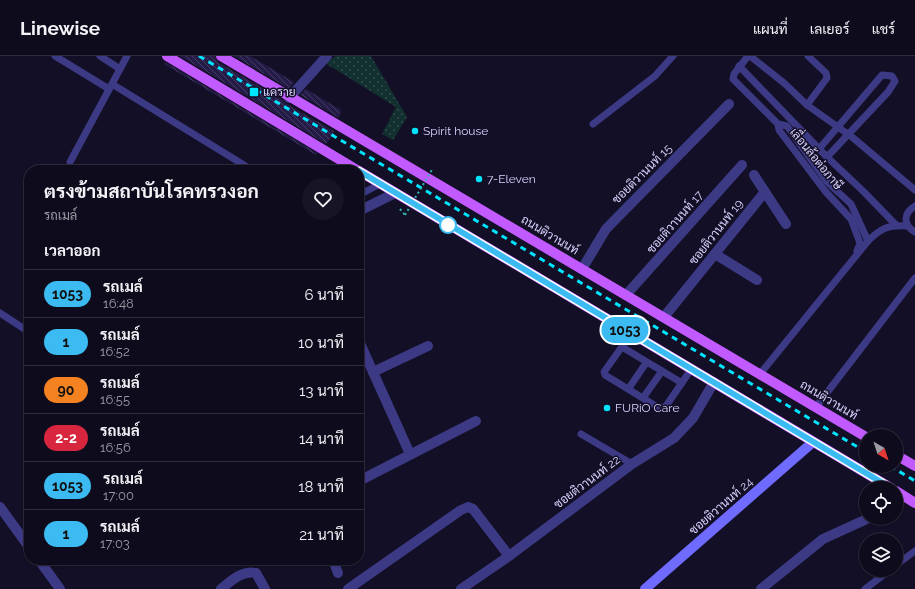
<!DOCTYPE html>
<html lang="th">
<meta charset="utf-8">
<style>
:root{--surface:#0e0b1c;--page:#171425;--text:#f1f3f6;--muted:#9b9ba3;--line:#2e2b3b}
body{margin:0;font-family:Raleway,Sarabun,sans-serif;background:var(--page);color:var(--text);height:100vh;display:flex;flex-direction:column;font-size:15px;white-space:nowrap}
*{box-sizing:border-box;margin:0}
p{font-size:13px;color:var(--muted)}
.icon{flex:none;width:22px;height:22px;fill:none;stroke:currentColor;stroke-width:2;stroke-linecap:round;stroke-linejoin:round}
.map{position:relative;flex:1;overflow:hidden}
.panel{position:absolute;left:24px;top:109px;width:340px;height:400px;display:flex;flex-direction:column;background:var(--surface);border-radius:16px;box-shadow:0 1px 3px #0004,0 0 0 1px var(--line)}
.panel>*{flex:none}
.badge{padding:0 8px;border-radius:13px;font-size:14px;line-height:26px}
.needle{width:26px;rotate:141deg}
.tools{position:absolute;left:859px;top:373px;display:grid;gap:8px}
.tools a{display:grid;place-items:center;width:44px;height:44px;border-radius:50%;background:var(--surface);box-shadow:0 1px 3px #0004,0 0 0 1px var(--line);font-size:20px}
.map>.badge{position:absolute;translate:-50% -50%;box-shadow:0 0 0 2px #fff}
h2{padding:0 20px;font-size:15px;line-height:36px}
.round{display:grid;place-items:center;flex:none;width:42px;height:42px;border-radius:21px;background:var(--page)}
.head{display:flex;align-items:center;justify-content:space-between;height:68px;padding:0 20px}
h1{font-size:19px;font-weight:700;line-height:30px}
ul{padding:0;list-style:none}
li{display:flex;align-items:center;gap:12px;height:48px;padding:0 20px;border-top:1px solid var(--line)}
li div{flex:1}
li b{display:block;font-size:15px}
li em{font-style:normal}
li .badge{min-width:44px;font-weight:700;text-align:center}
header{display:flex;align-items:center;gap:24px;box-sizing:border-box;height:56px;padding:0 20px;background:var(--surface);border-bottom:1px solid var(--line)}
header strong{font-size:19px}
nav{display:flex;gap:22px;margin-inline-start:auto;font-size:14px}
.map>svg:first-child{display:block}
.grass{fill:url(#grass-dots)}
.building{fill:url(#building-back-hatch)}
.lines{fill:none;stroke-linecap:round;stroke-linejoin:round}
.path{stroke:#2fb8b0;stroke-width:2;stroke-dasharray:2 3;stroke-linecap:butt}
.lane{stroke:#3d3a85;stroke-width:7}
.street{stroke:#3d3a85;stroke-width:10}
.secondary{stroke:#6f6bff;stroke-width:10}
.primary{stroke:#c25bff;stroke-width:10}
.rail{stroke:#00e5ff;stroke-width:3;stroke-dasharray:6 5;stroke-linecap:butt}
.path-bridge{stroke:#2fb8b0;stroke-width:2;stroke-dasharray:2 3;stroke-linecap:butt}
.line-casing{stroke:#fff;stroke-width:9}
.line{stroke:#3cbbf2;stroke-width:6}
.poi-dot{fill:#00e5ff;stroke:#130f26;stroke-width:1.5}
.stop-dot{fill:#fff;stroke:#3cbbf2;stroke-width:2}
.labels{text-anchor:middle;stroke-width:3;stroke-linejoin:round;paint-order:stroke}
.poi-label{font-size:12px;fill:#d9d4ff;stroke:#130f26;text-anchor:start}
.street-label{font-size:12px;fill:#d9d4ff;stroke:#130f26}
</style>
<header>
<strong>Linewise</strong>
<nav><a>แผนที่</a><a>เลเยอร์</a><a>แชร์</a></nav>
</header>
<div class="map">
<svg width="915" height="533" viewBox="0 0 915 533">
<defs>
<pattern id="grass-dots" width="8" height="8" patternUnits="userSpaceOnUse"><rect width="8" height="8" fill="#12302f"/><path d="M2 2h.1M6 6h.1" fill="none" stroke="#344d4e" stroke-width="1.8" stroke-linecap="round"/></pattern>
<pattern id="building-back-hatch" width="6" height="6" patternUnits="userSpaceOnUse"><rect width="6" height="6" fill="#241b47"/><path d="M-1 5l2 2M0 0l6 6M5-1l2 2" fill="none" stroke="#433b63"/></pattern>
</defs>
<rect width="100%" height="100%" fill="#130f26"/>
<!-- grass -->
<polygon class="grass" points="336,0 371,0 407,61 393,84 382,78 396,51 325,7"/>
<!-- building -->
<g class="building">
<polygon points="180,0 215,0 218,6 283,44 285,47 334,75 333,79 326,88"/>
<polygon points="234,0 250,0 294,26 289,33"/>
<polygon points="165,6 317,97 316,99 164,8"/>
<polygon points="306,33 341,54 339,62 300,39"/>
</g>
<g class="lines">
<!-- path -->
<polyline class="path" points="400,153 405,159"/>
<!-- lane -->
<g class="lane">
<polyline points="55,0 109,33"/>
<polyline points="100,0 120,13"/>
<polyline points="748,0 734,18 733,23 778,68 787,70 827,126 851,148 868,185"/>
<polyline points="750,0 784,27 807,49"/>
<polyline points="808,0 826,17 827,22 807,49 852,81 915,134"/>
<polyline points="739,10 827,101 864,136 896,169"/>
<polyline points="112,28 252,114"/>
<polyline points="593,68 655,20 673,0"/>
<polyline points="778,68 779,74 825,135 851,163 860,187 857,195"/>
<polyline points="819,93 882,19 892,20 895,25 888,36 827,101"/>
<polyline points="70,106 127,0"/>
<polyline points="359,139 380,128"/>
<path d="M915,150C903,157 903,169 915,176"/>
<polyline points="0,257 29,276"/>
<polyline points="631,278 604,316 605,319 659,352 666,350 692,312"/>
<polyline points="622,291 682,327"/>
<path d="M760,318L868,185C881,172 888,169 907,170"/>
<polyline points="629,332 646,307"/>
<polyline points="643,342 662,315"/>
<polyline points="816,351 915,222"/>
<polyline points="581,378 632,408"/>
<polyline points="896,509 915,495"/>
<polyline points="865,533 890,514"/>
</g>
<!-- street -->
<g class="street">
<polyline points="289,42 327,0"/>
<polyline points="754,119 765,136"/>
<polyline points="359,155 395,137"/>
<polyline points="715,198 757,224"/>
<polyline points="582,213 606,173 729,48"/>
<polyline points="626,239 742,109"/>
<polyline points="664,261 764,137 765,136 786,168"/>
<polyline points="359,285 410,398"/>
<polyline points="373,316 428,290"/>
<polyline points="359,425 476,365"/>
<polyline points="0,451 29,491"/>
<polyline points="39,504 60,533"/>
<polyline points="333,504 338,517"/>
<path d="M221,533C231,525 242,514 256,517L265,533"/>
<polyline points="348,533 461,454 468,451 473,453 509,500"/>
<polyline points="461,533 509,500 632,408 674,382 693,362 714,326"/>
<polyline points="761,533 823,483 869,462"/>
</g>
<!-- secondary -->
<polyline class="secondary" points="645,533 813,386"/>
<!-- primary -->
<g class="primary">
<polyline points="167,0 357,114"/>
<polyline points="221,0 866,381"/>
<polyline points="359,115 891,432"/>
<polyline points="896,399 915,410"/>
<polyline points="896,435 915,447"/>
</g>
<!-- rail -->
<g class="rail">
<polyline points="199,0 866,396"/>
<polyline points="890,410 915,425"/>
</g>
<!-- path-bridge -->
<polyline class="path-bridge" points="405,159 433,112"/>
</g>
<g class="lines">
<defs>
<polyline id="line" points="359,115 891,432"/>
</defs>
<!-- line casing -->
<use href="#line" class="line-casing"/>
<!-- line -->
<use href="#line" class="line"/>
</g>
<!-- markers -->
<g class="poi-dot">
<rect x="249" y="31" width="10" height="10" rx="2"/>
<circle cx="415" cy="75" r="4"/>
<circle cx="479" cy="123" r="4"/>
<circle cx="607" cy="352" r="4"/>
</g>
<circle class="stop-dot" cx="448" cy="169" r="8"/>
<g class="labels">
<!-- poi labels -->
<g class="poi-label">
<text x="263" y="40">แคราย</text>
<text x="423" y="79">Spirit house</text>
<text x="487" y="127">7-Eleven</text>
<text x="615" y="356">FURiO Care</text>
</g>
<!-- street labels -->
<g class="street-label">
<text transform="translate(816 103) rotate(51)" y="4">เลื่อนล้อต่อภาษี</text>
<text transform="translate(642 118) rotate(-45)" y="4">ซอยติวานนท์ 15</text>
<text transform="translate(675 166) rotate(-49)" y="4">ซอยติวานนท์ 17</text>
<text transform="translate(716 176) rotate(-52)" y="4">ซอยติวานนท์ 19</text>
<text transform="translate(550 179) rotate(31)" y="4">ถนนติวานนท์</text>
<text transform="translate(829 344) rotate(31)" y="4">ถนนติวานนท์</text>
<text transform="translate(587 426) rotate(-37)" y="4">ซอยติวานนท์ 22</text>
<text transform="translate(721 450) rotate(-41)" y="4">ซอยติวานนท์ 24</text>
</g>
</g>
</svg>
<div class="tools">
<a><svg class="needle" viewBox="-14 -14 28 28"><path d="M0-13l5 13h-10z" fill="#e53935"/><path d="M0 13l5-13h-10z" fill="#9b9ba3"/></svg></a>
<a><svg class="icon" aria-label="locate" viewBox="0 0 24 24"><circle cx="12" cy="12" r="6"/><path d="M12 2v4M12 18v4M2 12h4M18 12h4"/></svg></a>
<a><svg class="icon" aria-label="layers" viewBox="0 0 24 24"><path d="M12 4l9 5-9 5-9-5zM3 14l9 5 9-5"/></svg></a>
</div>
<b class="badge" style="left:625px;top:274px;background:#3cbbf2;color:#111">1053</b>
<section class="panel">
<div class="head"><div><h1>ตรงข้ามสถาบันโรคทรวงอก</h1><p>รถเมล์</p></div><a class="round"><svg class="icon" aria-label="heart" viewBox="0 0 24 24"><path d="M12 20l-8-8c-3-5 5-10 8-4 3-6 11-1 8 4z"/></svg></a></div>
<h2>เวลาออก</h2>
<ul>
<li><span class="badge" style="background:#3cbbf2;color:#111">1053</span><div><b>รถเมล์</b><p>16:48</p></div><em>6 นาที</em></li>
<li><span class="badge" style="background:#3cbbf2;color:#111">1</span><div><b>รถเมล์</b><p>16:52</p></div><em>10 นาที</em></li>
<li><span class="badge" style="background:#f58220;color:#111">90</span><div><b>รถเมล์</b><p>16:55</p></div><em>13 นาที</em></li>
<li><span class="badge" style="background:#d7263d;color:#fff">2-2</span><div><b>รถเมล์</b><p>16:56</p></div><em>14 นาที</em></li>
<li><span class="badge" style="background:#3cbbf2;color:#111">1053</span><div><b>รถเมล์</b><p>17:00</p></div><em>18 นาที</em></li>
<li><span class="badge" style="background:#3cbbf2;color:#111">1</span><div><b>รถเมล์</b><p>17:03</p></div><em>21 นาที</em></li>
</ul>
</section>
</div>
